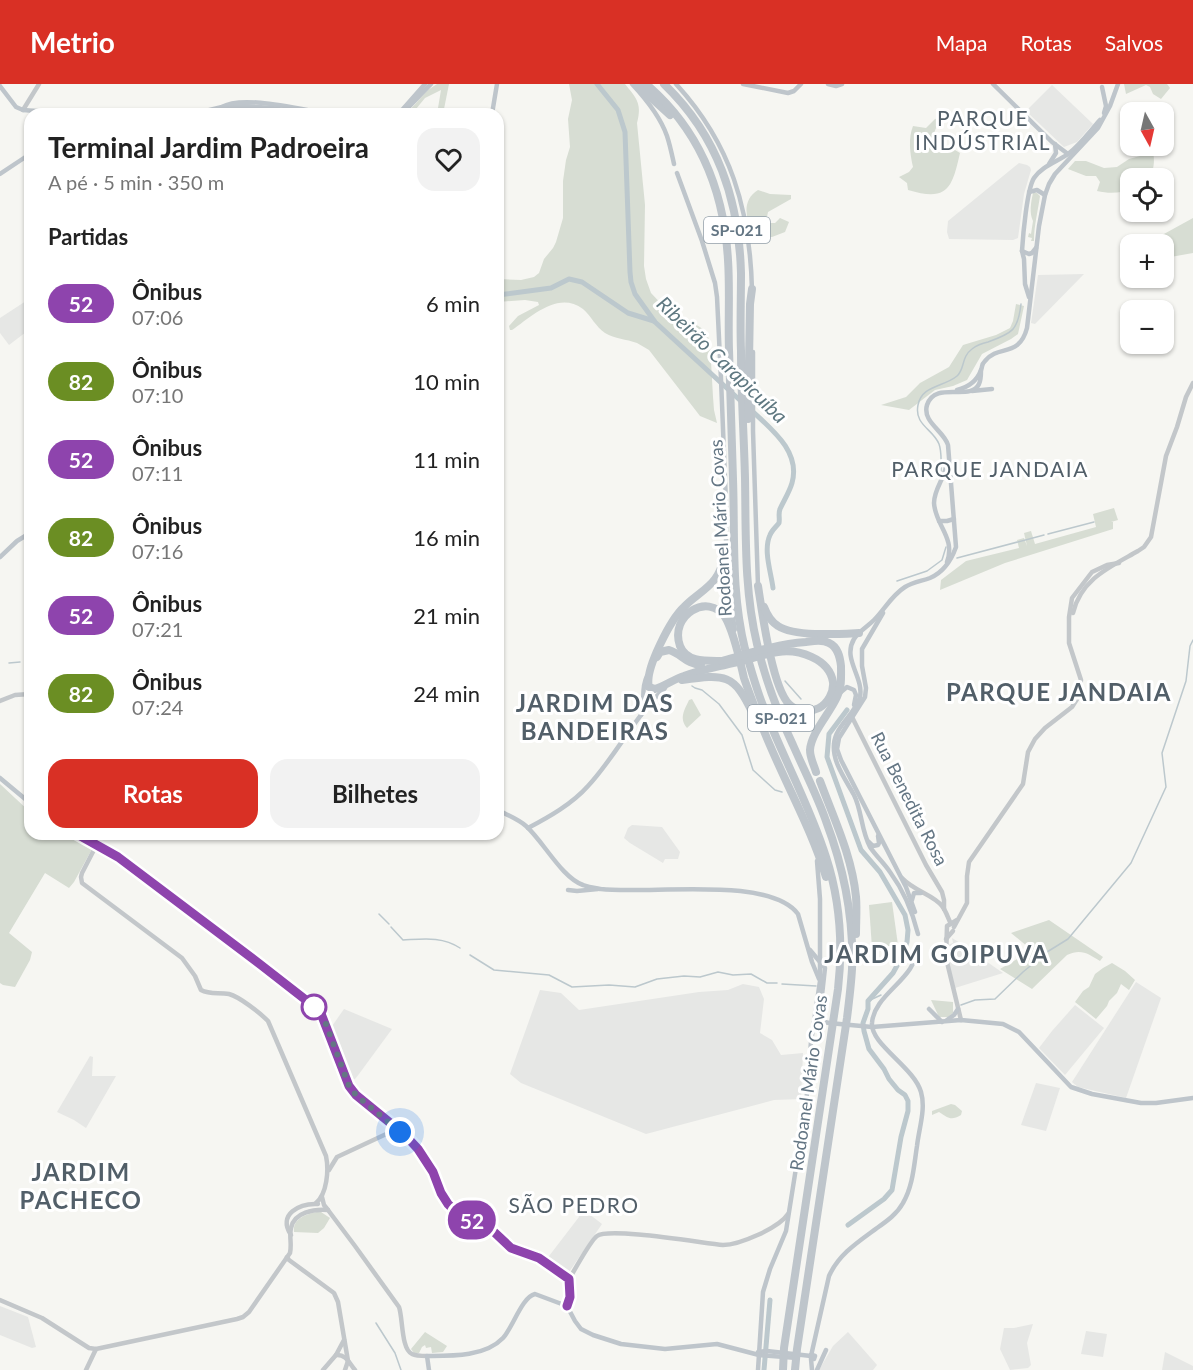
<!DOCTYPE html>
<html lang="pt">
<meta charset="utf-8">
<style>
:root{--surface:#fff;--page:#f2f2f2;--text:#222;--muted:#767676;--accent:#d93025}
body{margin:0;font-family:Lato,sans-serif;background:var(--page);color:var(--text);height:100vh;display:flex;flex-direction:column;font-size:22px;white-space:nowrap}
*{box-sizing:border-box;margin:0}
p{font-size:20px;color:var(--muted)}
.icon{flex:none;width:33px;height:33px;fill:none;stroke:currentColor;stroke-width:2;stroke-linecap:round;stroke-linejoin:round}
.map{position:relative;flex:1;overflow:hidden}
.panel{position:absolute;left:24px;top:24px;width:480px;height:732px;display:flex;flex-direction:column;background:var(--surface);border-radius:18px;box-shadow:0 2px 4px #0004}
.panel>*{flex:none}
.badge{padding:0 12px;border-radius:20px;font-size:21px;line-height:39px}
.needle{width:39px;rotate:172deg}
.buttons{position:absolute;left:1120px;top:18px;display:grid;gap:12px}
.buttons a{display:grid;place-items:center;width:54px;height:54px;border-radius:12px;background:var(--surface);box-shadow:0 2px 4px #0004;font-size:30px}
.you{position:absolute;width:30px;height:30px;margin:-15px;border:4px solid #fff;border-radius:50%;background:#1a73e8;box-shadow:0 0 0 9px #1a73e833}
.map>.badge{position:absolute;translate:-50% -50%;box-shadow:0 0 0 3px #fff}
h2{padding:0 24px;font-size:22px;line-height:54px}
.round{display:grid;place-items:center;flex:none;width:63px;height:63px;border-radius:18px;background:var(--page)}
.headline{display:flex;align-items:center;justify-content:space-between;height:102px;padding:0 24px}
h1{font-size:28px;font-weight:700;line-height:45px}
.action{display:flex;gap:12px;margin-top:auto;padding:12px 24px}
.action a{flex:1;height:69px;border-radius:18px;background:var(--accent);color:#fff;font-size:24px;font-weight:700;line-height:69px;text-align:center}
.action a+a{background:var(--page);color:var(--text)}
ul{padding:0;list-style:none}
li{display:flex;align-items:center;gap:18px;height:78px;padding:0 24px}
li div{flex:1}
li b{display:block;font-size:22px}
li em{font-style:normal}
li .badge{min-width:66px;font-weight:700;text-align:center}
header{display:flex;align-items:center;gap:36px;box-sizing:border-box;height:84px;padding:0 30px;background:var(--accent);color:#fff}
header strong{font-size:28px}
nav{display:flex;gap:33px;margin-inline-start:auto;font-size:21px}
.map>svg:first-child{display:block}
.built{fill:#e6e7e5}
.green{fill:#d7ddd3}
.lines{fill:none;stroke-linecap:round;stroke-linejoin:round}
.stream{stroke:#bcc8cd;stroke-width:1.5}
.river{stroke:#bcc8cd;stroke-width:5}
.tertiary{stroke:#c3c7ca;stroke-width:4.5}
.secondary{stroke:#bec5cb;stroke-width:4.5}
.motorway{stroke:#bec5cb;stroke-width:8}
.line-casing{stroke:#fff;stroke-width:14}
.line{stroke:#8e44ad;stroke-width:9}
.walk{stroke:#647684;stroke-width:6;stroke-dasharray:0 10.8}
.stop-dot{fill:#fff;stroke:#8e44ad;stroke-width:3}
.labels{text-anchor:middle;stroke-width:6;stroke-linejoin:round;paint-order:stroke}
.shield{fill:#fff;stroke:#929fa9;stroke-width:1.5}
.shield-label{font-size:16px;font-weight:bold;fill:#647684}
.street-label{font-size:18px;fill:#647684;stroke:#fff}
.water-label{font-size:20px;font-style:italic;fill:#5f7881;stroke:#fff}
.quarter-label{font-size:21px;letter-spacing:1.5px;fill:#525f69;stroke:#fff}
.district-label{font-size:24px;font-weight:bold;letter-spacing:1.5px;fill:#525f69;stroke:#fff}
</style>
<header>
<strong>Metrio</strong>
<nav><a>Mapa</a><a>Rotas</a><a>Salvos</a></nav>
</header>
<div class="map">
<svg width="1193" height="1286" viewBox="0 0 1193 1286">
<rect width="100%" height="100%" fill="#f6f6f2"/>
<!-- built -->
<g class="built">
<polygon points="1052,1 1093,40 1077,58 1064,63 1026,27"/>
<polygon points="1019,79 1027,81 1030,83 1031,86 1024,110 1018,154 1013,156 949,155 947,148 948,137"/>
<polygon points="1084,190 1035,240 1031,239 1038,191"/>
<polygon points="26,217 30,222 30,245 9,261 0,249 0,234"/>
<polygon points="632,741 662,743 680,768 678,775 665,775 663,779 630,759 624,754 628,744"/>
<polygon points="952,854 957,857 1003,889 955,904 947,872 948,861 953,859"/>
<polygon points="1136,898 1161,914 1126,1014 1078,1003 1072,998"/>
<polygon points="743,900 759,903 764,915 760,949 772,956 781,971 803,969 801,1015 774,1016 646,1050 521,999 510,990 540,906 561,909 579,926 699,908 728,906"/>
<polygon points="1075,921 1104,944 1065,991 1039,964 1052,947"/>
<polygon points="344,925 392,945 359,990 355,995 352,996 349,995 330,945"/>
<polygon points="90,972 93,973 92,992 116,992 86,1044 74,1036 57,1028"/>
<polygon points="1036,999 1060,1004 1046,1047 1021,1041"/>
<polygon points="580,1123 602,1140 569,1188 565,1188 546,1176 579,1133 577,1127"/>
<polygon points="0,1222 28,1233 36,1263 32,1264 0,1251"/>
<polygon points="1033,1240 1027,1259 1031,1281 1028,1284 1010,1286 1000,1265 1004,1244 1014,1244"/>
<polygon points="1086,1247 1107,1250 1103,1273 1081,1270"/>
<polygon points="848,1248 877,1281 873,1286 819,1286 833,1262"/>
<polygon points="1165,1268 1193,1282 1193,1286 1162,1286"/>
</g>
<!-- green -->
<g class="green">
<polygon points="437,0 449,0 443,30 437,30 441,6 425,14 416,25 426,26 426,30 406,30 428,6"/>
<path d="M569,0H625C637,15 642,19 637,39L645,121L644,182L646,195L651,209L669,228L682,236L695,240L706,247L710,259L713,313L714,326L717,339L700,332L649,266C645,264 641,261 637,259C626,255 615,255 605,249C596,243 591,232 583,225C558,206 531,233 512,246H510L509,242L518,232L539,221L538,218L525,216L498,218V195L521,196L534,193L539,189L544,175L553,164L556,158L563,134V97L566,76L570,63L568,35L572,16Z"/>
<polygon points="1124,0 1167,0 1170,4 1161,15 1153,10 1150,3 1146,1 1126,10"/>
<path d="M940,34L934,49L935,54L960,69C952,104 948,118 908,106L907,99L899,93L909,88L913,83C910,70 908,54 913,42L926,44L935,35Z"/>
<path d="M1146,62L1152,63C1155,75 1155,84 1149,94H1131V106C1120,109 1109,110 1097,107L1100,98L1096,92H1086L1068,85L1075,77H1086L1104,84L1117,83L1129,75L1140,72Z"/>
<path d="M758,106L770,110L791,111V115L768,128L767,133L770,139H775L780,134L789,138L785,148L772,153H761L757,148H753C745,133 742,116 758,106Z"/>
<path d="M1033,109H1037L1040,112C1038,127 1034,141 1034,157H1031L1032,154L1028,153L1029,149L1031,150L1033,137C1029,129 1031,118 1033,109Z"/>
<polygon points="1193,134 1193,169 1165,174 1164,160 1152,160 1153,156"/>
<polygon points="1016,220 1024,222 1018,250 1011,255 982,270 967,296 953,302 935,306 909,326 881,321 906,313 920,299 949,283 963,261 996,251 1010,244 1013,237"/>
<polygon points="1114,424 1118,436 1111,438 1113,438 1113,445 1005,479 940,506 941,496 966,477 1019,464 1017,456 1024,454 1027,462 1024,449 1031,447 1035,460 1096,443 1093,430"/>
<path d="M692,615L701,631L687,644C679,634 684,627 689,616Z"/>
<polygon points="0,700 30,728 30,750 66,750 92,765 74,798 69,804 45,789 9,849 32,868 30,876 15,903 3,901 0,899"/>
<polygon points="892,818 898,861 872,864 869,821"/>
<path d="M1049,836L1103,873L1100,877C1089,870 1081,864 1067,871L1032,905L1000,885L1024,871L1028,863L1011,849Z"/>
<polygon points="1112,879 1125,887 1135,896 1129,906 1121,900 1117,909 1109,917 1107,922 1096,935 1075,918 1083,907 1089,903 1095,890 1103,884"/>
<polygon points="931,916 953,918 953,929 948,933 939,933"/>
<path d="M951,1020L955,1021L962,1027L961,1031C951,1037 948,1034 939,1028L932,1031V1027Z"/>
<path d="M317,1128H321L330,1134L324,1144L318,1149L294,1148C292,1135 306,1130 317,1128Z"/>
<polygon points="425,1248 447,1262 443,1268 432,1269 431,1263 426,1264 425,1261 422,1263 419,1269 414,1269 411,1265"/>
</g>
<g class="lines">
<!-- stream -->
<g class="stream">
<path d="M941,387C941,378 942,368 939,360C933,345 914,341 918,321C922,301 944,303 957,292C965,285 961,273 972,265C977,261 983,259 988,258C1013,249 1018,246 1021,220"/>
<polyline points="1048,450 1094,438"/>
<polyline points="957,474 1044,451"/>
<polyline points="897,497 927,487 942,476 946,463"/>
<polyline points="9,579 20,578"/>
<polyline points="785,597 801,615"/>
<polyline points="692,602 695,604 702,606 719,620 742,651 753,686 775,706 782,708"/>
<polyline points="379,830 389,840"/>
<path d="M391,843L403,856C423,855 442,852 460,864"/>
<polyline points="470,871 494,886 549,891 572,903 609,901 635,903 657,895 684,892 700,893 718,888 733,891 751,890 767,899 777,899"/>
<polyline points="782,900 816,902"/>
<polyline points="868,917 881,911"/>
<polyline points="961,921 975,916 995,915 1023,888 1047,868 1068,855 1131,779 1166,703 1162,669 1186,597 1190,562 1193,556"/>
<polyline points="376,1239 395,1269 401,1286"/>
</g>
<!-- river -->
<g class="river">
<polyline points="597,0 618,26 625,48 630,188 631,198 635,210 655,238 743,319"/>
<polyline points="498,211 551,204 569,195 582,198 628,229 654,237"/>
<path d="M750,325C771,345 801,367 792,399C789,409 784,416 780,425C778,430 780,434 779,439C776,443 772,446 770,451C763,466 771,488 773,504"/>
<polyline points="847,626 829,650 827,673 861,766 880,788 905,831 908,846 907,858 899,878 893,889 868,917 868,925 863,939 864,947 869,965 884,985 889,995 898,1006 905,1011 908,1017 908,1027 901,1053 892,1106 884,1115 848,1141"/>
<polyline points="764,1286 770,1216"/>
</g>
<!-- tertiary -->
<g class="tertiary">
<polyline points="23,26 39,0"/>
<path d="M1073,529C1081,495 1110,483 1138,467L1144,463L1151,453L1166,372L1177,343L1186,313L1193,299"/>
<polyline points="0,617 15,611 30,610"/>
<polyline points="852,633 926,781 942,808 944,816 944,825"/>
<path d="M97,760L82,789L81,793L82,799L182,874L195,892L201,906C210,911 219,908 229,910C240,913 260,929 268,937L326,1072C329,1086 327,1110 316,1119"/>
<path d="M902,794C914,807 934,811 942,822C946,827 948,834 951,840"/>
<polyline points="957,836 947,842 946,874 961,936"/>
<polyline points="954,843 967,819 967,792 969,778 1023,700 1028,668 1035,655 1045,644 1072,623 1079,612 1081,596 1069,559 1069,533 1072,514 1092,488 1107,481 1119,479"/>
<polyline points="946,855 953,847"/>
<polyline points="329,1086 337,1073 397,1045"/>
<path d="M322,1113L324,1121L328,1126L355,1162L399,1223C403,1234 401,1265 412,1270C416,1272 422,1272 427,1272"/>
<path d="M291,1151C277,1130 300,1119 318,1120"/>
<polyline points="287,1173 289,1176 334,1209 338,1218 348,1277"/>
<path d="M569,1195C575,1186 590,1157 597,1152C609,1143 702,1159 723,1161C739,1161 779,1144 788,1130"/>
<path d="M0,1216L42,1234L89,1264L96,1265L237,1235L243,1233L249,1228L290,1169C292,1160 289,1152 291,1144C294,1128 314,1125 328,1126"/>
<path d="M336,1271C346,1270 349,1279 355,1286"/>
<polyline points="86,1286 96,1265"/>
<polyline points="323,1286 336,1271 344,1256"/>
<polyline points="345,1286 348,1277"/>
</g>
<!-- secondary -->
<g class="secondary">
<path d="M632,0C646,15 660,32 667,52C670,61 672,71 674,80"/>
<path d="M676,0C731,60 750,125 752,206"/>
<polyline points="743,0 788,9 794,7 801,0"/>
<polyline points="828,0 836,2 842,0"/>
<polyline points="993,0 1052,58 1068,70"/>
<polyline points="0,2 16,23 23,26 77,30"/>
<polyline points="1102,3 1106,22 1104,29"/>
<polyline points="222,23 245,22 272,24 306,30"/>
<path d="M193,30L222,23C243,10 306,27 330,30"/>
<polyline points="397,30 403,25 425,0"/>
<polyline points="402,30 431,0"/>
<polyline points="492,30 497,0"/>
<polyline points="1049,80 1056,69 1055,60"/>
<polyline points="677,89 702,157 715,199 717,213 721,295 726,419 726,469"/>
<polyline points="0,90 30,70"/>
<polyline points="1029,108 1037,106 1045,111"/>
<polyline points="1022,167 1029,170 1032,169 1036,164"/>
<path d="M1029,213L1025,200L1024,175L1022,167C1023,151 1027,105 1034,94C1042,82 1057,78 1068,70C1080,61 1090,47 1100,36"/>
<polyline points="753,268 753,347 758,502"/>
<path d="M957,306C969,303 977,297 981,286C983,281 981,281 985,277C999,260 1019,274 1027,244L1039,142L1045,111L1049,100L1055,90L1098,44L1110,22L1118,0"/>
<polyline points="972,307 992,305"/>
<polyline points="939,437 947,437 954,435"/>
<polyline points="0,473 17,457 30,449"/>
<path d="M947,478C956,454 935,441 934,419C934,404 946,393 947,378"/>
<polyline points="883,529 862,565 862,582 866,604 865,613 839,654 837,665 841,676 906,803 915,828"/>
<polyline points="841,608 847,603 854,606 856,611 854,621"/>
<path d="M641,631C646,617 640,606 647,592"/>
<polyline points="0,694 30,719"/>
<path d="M498,726C507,731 518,735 526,742C543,757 562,794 583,801C588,803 595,804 601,805C647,811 769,791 798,830L812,878L819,895"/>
<path d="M528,744C549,733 572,720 588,702C616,672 634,633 665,604"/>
<polyline points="77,750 118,773 206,839 320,927 349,1002 356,1011 405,1051 418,1065 433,1088 441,1109 448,1120 455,1127 460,1131 493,1147 511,1164 539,1174 569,1195 570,1213 567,1222"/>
<polyline points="869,758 873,762 878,761 879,759 878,752"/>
<polyline points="568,806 577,807 598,805"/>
<polyline points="912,816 914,809 921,809"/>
<path d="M918,850C912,826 904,807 890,788C884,779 876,772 870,763C861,746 862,727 854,711C846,696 832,678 834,660C835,642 857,628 860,613C864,593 842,575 854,555C859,547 867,543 874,536C884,526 892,511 905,503C913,498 922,497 930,494C944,488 951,477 956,463L948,361C944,347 922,338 927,321C935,296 971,318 979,300C981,296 981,290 981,286"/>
<polyline points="810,866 825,884 820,929 822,935"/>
<polyline points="929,925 942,938"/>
<polyline points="816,927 817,932 821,937 829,939 872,943 961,936 1003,940 1019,948 1071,1003 1092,1010 1141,1019 1156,1019 1193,1014"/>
<polyline points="947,936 954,931 958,925"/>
<path d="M758,1268L767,1267L811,1272L829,1192C839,1170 858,1158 877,1144C887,1137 897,1130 903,1119C913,1102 914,1081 917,1062C919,1044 926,1025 921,1008C914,983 870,960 872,939C874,909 918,895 917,862"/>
<polyline points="811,1274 812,1271 815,1272 814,1275 811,1275 812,1286"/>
<path d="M429,1286L427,1272C451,1272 485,1273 503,1254C513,1243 522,1213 535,1210L567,1222L575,1237L581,1245L593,1251L621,1260L665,1265L717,1260L759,1271L797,1274"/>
<polyline points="758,1286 763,1208 770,1185 786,1147 806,1021 811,958 820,897 820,815 817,777"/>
<polyline points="817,1286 826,1266"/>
</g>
<!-- motorway -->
<g class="motorway">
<polyline points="636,0 670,31"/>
<path d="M646,0C700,46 724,106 728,176C730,206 728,236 729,266C730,309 732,352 733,395C735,452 731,509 745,565C751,585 756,605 764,624C783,674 810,722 826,773C840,816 843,861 838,905L784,1264L783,1286"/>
<path d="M664,0C718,52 739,116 741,189C741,215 740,241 741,267C741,310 744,352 745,394C746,450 744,506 757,560C765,595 778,629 793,661C804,686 817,711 826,737C844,785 854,834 852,885C851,902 849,918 847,934L797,1265L795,1286"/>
<polyline points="748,335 750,220 752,205"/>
<path d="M726,469C723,478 721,488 715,495C707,506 693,513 684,523C671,535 644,586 649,603L655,605C665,602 674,595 684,592C700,586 717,583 733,579C748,576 763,570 778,568C798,565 829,574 833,598C834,608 828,619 819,624C809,629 797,628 789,620C772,603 762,527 758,502"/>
<polyline points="726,477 728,515 733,545"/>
<path d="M764,523C767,531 771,538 778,542C795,553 839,550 859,549"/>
<path d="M657,573L660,568L669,566C682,570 686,580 701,581"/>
<path d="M720,577C705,577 686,578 680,562C669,531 708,508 725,533C734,548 740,577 744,594C749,609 755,623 760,637C780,690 810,740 826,793"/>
<path d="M722,577C750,569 777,560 806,558C814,557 822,555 829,559C838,563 840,573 841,582C841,592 842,603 837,613C830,629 811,649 810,666C810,674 814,681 816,688"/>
<path d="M682,596C725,590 734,589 753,630"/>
<path d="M820,697C834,735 852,772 856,813C857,825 856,838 856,850"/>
</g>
</g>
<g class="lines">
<defs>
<polyline id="line" points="77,750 118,773 261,881 320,927 349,1002 356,1011 405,1051 418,1065 433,1088 441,1109 448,1120 455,1127 460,1131 493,1147 511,1164 539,1174 569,1195 570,1213 567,1222"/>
</defs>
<!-- line casing -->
<use href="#line" class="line-casing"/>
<!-- line -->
<use href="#line" class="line"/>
<!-- walk -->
<polyline class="walk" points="314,923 320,927 323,932 349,1002 356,1011 400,1048"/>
</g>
<!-- markers -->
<circle class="stop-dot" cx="314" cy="923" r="12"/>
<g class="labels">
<!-- shield labels -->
<g class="shield">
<rect x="704" y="133" width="66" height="26" rx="4.5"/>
<rect x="748" y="621" width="66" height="26" rx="4.5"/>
</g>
<g class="shield-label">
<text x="737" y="152">SP-021</text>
<text x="781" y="640">SP-021</text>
</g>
<!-- street labels -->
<g class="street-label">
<text transform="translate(721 444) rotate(-93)" y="6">Rodoanel Mário Covas</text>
<text transform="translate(909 715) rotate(63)" y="6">Rua Benedita Rosa</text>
<text transform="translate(809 999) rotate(-82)" y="6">Rodoanel Mário Covas</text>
</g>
<!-- water labels -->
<g class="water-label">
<text transform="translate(722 276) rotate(44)" y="7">Ribeirão Carapicuíba</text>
</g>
<!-- quarter labels -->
<g class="quarter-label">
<text x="983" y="42">PARQUE<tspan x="983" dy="24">INDÚSTRIAL</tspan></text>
<text x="990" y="393">PARQUE JANDAIA</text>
<text x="574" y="1129">SÃO PEDRO</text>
</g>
<!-- district labels -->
<g class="district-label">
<text x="1059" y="617">PARQUE JANDAIA</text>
<text x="595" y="628">JARDIM DAS<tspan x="595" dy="28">BANDEIRAS</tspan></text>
<text x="937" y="879">JARDIM GOIPUVA</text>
<text x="81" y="1097">JARDIM<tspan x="81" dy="28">PACHECO</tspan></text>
</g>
</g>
</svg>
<div class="buttons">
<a><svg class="needle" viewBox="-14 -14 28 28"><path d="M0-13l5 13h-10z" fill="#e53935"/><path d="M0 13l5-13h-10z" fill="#767676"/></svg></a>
<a><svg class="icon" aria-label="locate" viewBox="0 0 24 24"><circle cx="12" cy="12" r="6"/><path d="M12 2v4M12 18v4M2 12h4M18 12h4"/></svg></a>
<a>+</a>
<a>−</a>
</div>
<div class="you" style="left:400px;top:1048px"></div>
<b class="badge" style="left:472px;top:1136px;background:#8e44ad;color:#fff">52</b>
<section class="panel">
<div class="headline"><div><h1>Terminal Jardim Padroeira</h1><p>A pé · 5 min · 350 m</p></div><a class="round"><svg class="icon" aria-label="heart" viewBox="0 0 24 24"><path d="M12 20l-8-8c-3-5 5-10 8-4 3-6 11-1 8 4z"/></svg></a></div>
<h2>Partidas</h2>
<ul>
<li><span class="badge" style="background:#8e44ad;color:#fff">52</span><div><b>Ônibus</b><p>07:06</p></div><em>6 min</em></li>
<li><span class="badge" style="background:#6b8e23;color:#fff">82</span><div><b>Ônibus</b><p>07:10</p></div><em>10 min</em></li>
<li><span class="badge" style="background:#8e44ad;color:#fff">52</span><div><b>Ônibus</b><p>07:11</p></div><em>11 min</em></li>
<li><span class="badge" style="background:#6b8e23;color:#fff">82</span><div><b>Ônibus</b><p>07:16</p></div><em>16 min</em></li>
<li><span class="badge" style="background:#8e44ad;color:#fff">52</span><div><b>Ônibus</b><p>07:21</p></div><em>21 min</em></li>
<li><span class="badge" style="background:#6b8e23;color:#fff">82</span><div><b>Ônibus</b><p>07:24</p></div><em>24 min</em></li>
</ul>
<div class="action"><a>Rotas</a><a>Bilhetes</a></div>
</section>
</div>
